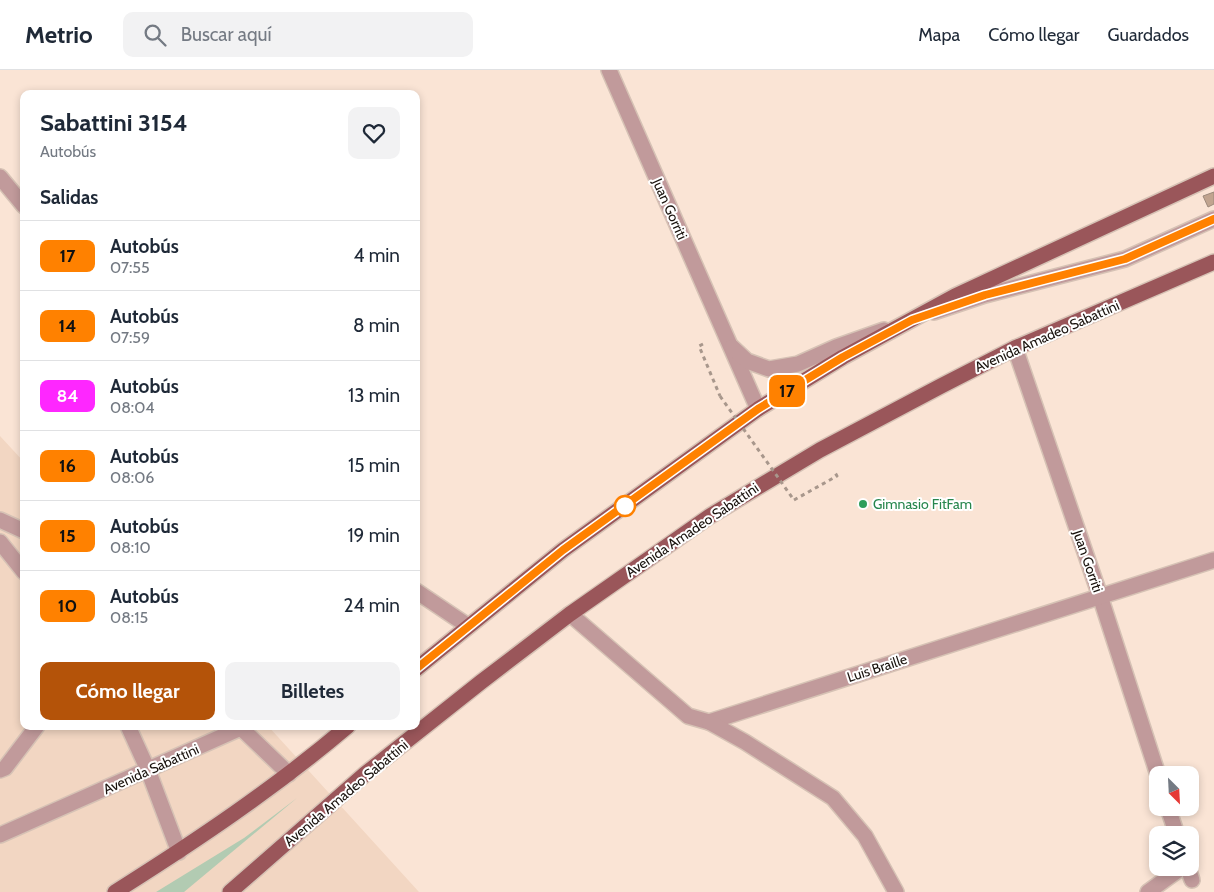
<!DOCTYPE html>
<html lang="es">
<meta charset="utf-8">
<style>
:root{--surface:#fff;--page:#f2f2f3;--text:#1f2937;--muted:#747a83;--line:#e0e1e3;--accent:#b45309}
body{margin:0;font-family:Cabin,sans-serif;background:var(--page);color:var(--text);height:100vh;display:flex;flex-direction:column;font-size:19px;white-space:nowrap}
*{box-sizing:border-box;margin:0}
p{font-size:16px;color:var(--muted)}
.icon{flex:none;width:28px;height:28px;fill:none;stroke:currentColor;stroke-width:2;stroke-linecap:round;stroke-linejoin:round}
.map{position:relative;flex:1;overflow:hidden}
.drawer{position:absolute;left:20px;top:20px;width:400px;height:640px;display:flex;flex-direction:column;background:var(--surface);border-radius:10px;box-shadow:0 2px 8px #0003}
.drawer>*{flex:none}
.badge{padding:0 10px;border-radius:8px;font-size:18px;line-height:32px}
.needle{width:32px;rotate:156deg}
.tools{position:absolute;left:1149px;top:696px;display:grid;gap:10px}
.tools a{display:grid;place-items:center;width:50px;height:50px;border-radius:10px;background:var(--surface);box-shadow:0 2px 8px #0003;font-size:25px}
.map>.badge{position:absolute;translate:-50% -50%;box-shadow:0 0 0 2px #fff}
h2{padding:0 20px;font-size:19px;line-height:45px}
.round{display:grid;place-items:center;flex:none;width:52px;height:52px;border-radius:10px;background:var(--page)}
.head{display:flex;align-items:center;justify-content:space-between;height:85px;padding:0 20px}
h1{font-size:24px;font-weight:700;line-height:38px}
.cta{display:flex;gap:10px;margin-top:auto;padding:10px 20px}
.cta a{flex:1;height:58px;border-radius:10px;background:var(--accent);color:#fff;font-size:20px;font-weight:700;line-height:58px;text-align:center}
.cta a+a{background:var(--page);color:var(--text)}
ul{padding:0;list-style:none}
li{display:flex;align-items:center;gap:15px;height:70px;padding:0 20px;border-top:1px solid var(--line)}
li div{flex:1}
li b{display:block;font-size:19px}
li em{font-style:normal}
li .badge{min-width:55px;font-weight:700;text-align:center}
header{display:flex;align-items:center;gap:30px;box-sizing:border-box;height:70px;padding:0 25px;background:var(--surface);border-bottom:1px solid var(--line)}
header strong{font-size:24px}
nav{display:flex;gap:28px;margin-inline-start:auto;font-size:18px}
.search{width:350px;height:45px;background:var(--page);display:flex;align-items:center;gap:12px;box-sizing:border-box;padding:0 18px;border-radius:10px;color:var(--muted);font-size:19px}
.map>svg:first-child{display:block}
.built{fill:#f2d6c2}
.green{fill:#b2cbb2}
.building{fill:#c1a48f;stroke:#9c897b}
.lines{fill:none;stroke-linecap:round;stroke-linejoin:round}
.minor-casing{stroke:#d6c2b5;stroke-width:18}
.major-casing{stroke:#d6c2b5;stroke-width:18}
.path{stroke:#a8978c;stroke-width:3;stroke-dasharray:4 4;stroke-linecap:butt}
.minor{stroke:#c19a9b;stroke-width:15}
.major{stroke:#9a565a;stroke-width:15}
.path-bridge{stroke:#a8978c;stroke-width:3;stroke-dasharray:4 4;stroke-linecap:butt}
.line-casing{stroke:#fff;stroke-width:11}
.line{stroke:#ff8100;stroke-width:8}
.leisure-dot{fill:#2e9e5b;stroke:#fff;stroke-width:2}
.stop-dot{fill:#fff;stroke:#ff8100;stroke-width:2.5}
.labels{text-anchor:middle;stroke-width:4;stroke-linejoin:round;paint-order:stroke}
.street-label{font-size:14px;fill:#19120d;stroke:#fff}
.leisure-label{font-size:14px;fill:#27864d;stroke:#fff;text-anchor:start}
</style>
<header>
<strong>Metrio</strong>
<div class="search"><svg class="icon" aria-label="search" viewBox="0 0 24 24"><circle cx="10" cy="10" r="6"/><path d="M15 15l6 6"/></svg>Buscar aquí</div>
<nav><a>Mapa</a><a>Cómo llegar</a><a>Guardados</a></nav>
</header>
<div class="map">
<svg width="1214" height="822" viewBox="0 0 1214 822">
<rect width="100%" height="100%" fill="#fae4d5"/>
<!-- built -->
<polygon class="built" points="0,366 24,392 24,656 268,656 419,822 0,822"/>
<!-- green -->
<polygon class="green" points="297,728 184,822 156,822 244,768"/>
<!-- building -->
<polygon class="building" points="1214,122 1214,134 1208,137 1203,126"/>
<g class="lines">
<defs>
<g id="minor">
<polyline points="609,0 758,339"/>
<polyline points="0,107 24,136"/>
<polyline points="934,242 985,225 1125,189 1214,149"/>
<polyline points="732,277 747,291 769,299 798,294 836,277 884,260"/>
<polyline points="1015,278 1100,526 1158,705"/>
<polyline points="0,450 24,461"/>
<polyline points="0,472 24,502"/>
<polyline points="416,521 468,556"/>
<polyline points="570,544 688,646 709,652 1214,490"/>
<polyline points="709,652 745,672 833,728 865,766 896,822"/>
<polyline points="128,656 148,700 179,782"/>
<polyline points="239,656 289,704"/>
<polyline points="0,700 5,698 37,656"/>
<polyline points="1168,738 1177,765"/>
<polyline points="0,765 241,658"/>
<polyline points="1188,798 1192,810"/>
<polyline points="1148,822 1181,798"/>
</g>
<g id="major">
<polyline points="416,599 563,480 758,339 843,287 955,226 1214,106"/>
<path d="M115,822C196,771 275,718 348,656"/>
<polyline points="230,822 365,704 481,612 570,544 710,446 820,380 941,316 1015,278 1214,192"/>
</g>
</defs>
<!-- minor casing -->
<use href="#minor" class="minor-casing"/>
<!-- major casing -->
<use href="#major" class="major-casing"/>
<!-- path -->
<g class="path">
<polyline points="703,274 699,276 720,326"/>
<polyline points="794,430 837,406 834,401"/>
</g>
<!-- minor -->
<use href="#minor" class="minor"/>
<!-- major -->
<use href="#major" class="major"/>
<!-- path-bridge -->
<polyline class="path-bridge" points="720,326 794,430"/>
</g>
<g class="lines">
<defs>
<polyline id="line" points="416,599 563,480 758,339 843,287 912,250 985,225 1125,189 1214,149"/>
</defs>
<!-- line casing -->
<use href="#line" class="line-casing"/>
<!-- line -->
<use href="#line" class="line"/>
</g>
<!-- markers -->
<circle class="leisure-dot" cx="863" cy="434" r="5"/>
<circle class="stop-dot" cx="625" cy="436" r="10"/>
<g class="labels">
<!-- street labels -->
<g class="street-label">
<text transform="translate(670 139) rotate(66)" y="5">Juan Gorriti</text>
<text transform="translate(1047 266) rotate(-24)" y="5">Avenida Amadeo Sabattini</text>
<text transform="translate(692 460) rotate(-34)" y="5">Avenida Amadeo Sabattini</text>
<text transform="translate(1088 491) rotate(71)" y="5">Juan Gorriti</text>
<text transform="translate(877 598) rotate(-18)" y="5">Luis Braille</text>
<text transform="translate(151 699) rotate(-24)" y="5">Avenida Sabattini</text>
<text transform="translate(346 723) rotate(-40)" y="5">Avenida Amadeo Sabattini</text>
</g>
<!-- leisure labels -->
<g class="leisure-label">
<text x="873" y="439">Gimnasio FitFam</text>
</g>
</g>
</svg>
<div class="tools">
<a><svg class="needle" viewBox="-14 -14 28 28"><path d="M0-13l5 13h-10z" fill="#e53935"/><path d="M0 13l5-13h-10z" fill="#747a83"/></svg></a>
<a><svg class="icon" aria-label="layers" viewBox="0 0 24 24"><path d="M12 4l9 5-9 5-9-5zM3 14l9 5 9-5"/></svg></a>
</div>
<b class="badge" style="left:787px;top:321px;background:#ff8100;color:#111">17</b>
<section class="drawer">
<div class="head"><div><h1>Sabattini 3154</h1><p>Autobús</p></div><a class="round"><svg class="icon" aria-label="heart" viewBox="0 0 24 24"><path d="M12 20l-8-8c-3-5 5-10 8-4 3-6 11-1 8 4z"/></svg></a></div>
<h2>Salidas</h2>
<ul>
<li><span class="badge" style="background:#ff8100;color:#111">17</span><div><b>Autobús</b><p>07:55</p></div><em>4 min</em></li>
<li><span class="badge" style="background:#ff8100;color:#111">14</span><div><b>Autobús</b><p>07:59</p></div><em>8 min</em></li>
<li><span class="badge" style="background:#fe27ff;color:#fff">84</span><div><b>Autobús</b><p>08:04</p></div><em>13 min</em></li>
<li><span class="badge" style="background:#ff8100;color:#111">16</span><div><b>Autobús</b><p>08:06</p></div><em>15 min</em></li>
<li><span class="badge" style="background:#ff8100;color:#111">15</span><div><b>Autobús</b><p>08:10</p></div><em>19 min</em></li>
<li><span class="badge" style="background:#ff8100;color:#111">10</span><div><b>Autobús</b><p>08:15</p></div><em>24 min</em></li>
</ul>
<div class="cta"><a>Cómo llegar</a><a>Billetes</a></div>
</section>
</div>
